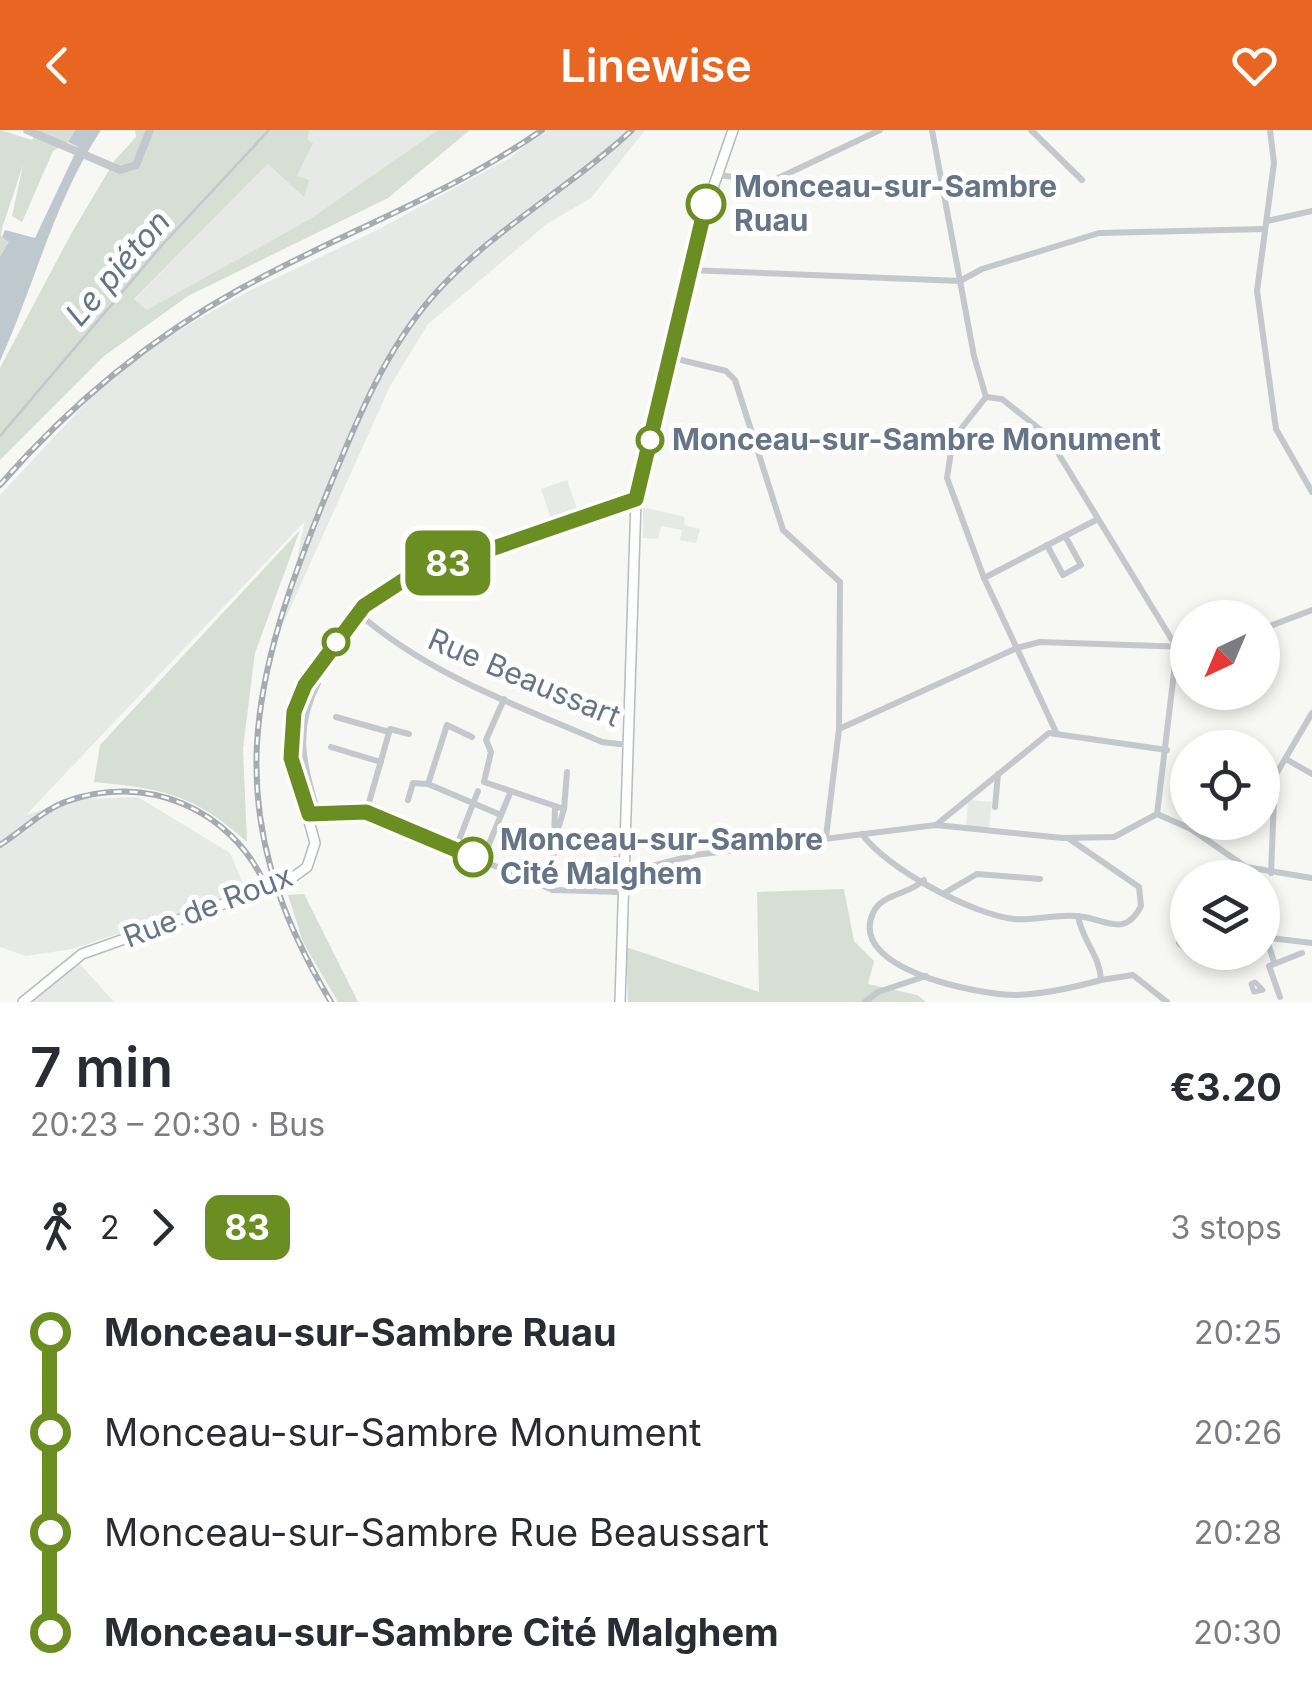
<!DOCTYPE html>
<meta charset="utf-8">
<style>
:root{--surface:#fff;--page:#f2f2f3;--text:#2b2b33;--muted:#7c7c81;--accent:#e86522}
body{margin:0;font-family:Inter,sans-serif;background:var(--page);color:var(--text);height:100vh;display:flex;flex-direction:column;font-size:38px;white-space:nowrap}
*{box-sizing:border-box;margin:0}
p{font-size:32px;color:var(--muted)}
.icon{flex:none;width:55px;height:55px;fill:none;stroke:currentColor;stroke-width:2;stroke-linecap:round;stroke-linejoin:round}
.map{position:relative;height:872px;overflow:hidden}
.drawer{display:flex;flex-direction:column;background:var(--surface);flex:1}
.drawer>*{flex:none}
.badge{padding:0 20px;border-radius:15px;font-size:35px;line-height:65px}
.needle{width:65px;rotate:224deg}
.buttons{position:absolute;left:1170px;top:470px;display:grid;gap:20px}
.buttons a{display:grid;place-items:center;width:110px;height:110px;border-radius:50%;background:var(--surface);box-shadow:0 5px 15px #0003;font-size:50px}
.map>.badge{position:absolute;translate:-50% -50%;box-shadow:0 0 0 5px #fff}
.legs{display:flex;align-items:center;gap:15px;height:110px;padding:0 30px;font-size:32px}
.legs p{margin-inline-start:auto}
.headline{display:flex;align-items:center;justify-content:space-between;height:170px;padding:0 30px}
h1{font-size:55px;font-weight:600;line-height:75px}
ul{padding:0 30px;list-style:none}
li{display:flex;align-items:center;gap:35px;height:100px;font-size:38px}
li i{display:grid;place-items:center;width:15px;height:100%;margin:0 12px;background:currentColor}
li i::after{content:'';width:25px;height:25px;margin:-12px;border:8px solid;border-radius:50%;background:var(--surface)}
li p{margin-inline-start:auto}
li:first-child i{background:linear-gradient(#0000 50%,currentColor 0)}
li:last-child i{background:linear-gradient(currentColor 50%,#0000 0)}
header{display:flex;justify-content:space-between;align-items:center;height:130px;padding:0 30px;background:var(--accent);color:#fff;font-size:45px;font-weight:600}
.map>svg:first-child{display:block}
.built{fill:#e7e9e7}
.green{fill:#d7ded4}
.water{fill:#c0c8cf}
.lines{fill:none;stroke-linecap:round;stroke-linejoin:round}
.stream{stroke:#c0c8cf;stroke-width:2.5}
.secondary-casing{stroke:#b6bbc0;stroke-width:12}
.pedestrian{stroke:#c4c7cb;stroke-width:5}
.minor{stroke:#c4c7cb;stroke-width:6}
.tertiary{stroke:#c4c7cb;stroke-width:8}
.secondary{stroke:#fff;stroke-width:9}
.rail-casing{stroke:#a6abb2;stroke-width:6}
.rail{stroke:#fff;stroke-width:2.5;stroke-dasharray:8;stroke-linecap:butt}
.line-1-casing{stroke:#fff;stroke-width:22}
.line-1{stroke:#6b8e23;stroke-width:15}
.stop-1-dot{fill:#fff;stroke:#6b8e23;stroke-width:5}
.labels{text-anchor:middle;stroke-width:10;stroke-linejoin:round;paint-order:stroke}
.stop-label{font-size:30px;font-weight:bold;fill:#657486;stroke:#fff;text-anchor:start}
.street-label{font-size:30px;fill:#657486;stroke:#fff}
.water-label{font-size:32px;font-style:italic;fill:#617582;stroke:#fff}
</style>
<header><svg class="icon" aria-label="back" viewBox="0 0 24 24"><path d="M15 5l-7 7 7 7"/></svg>Linewise<svg class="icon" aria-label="heart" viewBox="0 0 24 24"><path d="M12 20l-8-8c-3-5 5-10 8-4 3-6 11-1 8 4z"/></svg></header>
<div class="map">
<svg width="1312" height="872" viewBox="0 0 1312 872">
<rect width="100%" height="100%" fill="#f7f7f3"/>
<!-- built -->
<g class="built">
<polygon points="309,0 438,0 310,89 147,181 134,170 268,34 296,47 312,12 308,11"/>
<polygon points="543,0 645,0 591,68 548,93 428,194 390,256 283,494 305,391 26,685 75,669 138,667 230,723 246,761 72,819 26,826 0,817 0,365 126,230 247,162 377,100 510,28"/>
<polygon points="567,350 578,382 552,391 541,359"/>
<polygon points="643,377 685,387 684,395 700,399 696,413 680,410 682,400 661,396 658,409 643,408"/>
<polygon points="968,670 992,672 989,698 966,696"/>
<polygon points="78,832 114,872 30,872"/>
</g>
<!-- green -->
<g class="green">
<polygon points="0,0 32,10 37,0 75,0 68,12 53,21 22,92 12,86 23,35 2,98 1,106 10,112 0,125"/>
<polygon points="135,0 309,0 308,10 313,13 297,46 309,50 304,67 268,34 134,169 147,180 310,89 438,0 470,0 388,68 188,166 104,226 0,330 0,238 71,104 115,30 136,7"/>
<path d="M300,400L255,523L243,618L247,712C193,664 165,659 94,652L100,615Z"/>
<polygon points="844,759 854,811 874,831 868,854 917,865 926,872 628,872 626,817 759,862 757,762"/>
<polygon points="304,764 358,872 338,872 303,812 288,765"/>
</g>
<!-- water -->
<path class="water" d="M75,0H101C54,71 35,154 0,231V126L9,112L2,107L5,100L35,108L78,17L68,12Z"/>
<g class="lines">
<!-- stream -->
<polyline class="stream" points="0,306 163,114 269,0"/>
<defs>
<g id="secondary">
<polyline points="23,872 82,824 288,751 307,737 315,713 291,625 295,578 308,551 362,478 407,448 636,369"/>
<polyline points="620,872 636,369 697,104 733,0"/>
</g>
</defs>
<!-- secondary casing -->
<use href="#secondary" class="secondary-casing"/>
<!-- pedestrian -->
<polygon class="pedestrian" points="1255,852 1263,860 1254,862 1251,854"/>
<!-- minor -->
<g class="minor">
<polyline points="932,0 974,226 986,267 953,309 947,348 984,448 1056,602"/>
<polyline points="1031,0 1082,50"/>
<polyline points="1270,0 1274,33 1257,161 1276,299 1312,362"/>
<polyline points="717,45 772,51 880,0"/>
<polyline points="1267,91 1312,81"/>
<polyline points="689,140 960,151 982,139 1099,103 1265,99"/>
<polyline points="669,227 726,241 735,250 783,400 840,452 839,599 826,707"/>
<polyline points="986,267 1002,269 1047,305 1177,518 1157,684"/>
<polyline points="1047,415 1063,445 1081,435 1065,406"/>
<polyline points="984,448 1098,389"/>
<path d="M358,483C429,545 516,575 602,612L628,615"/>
<polyline points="1262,499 1312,480"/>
<polyline points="504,569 486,610 491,622 484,652 564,679"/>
<polyline points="336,587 389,602"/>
<polyline points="839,599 1017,518 1040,512 1188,517"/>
<polyline points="472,607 447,595 428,654 501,685"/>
<polyline points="331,617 381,632"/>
<polyline points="1286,629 1312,644"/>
<polyline points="408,670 413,653 428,654"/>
<polyline points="995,677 998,644"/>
<path d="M318,683C303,635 294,599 318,553"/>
<polyline points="366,683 390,599 409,604"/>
<polyline points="309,684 366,683 553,760 623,762"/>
<polyline points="1157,684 1191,699 1246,737 1312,748"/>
<polyline points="936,695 1049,603 1167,620"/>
<path d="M862,704C886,738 973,785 1014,789C1035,791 1055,784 1076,786C1103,787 1124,810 1141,776L1139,757L1068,708"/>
<polyline points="555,709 564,679 567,642"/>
<polyline points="455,720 478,661"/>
<polyline points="482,731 511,661"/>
<polyline points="624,743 695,725 936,695 1063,708 1114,707 1157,684"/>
<polyline points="1271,743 1275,646 1312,583"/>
<path d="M924,750C909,765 882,763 873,783C847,840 980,865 1016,865C1046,864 1072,858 1101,850C1100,825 1082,811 1078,786"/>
<polyline points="553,760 555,676"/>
<polyline points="614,762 615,729"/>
<polyline points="946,762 977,744 1040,749"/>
<polyline points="1188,773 1182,777 1179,813 1192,825 1204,822"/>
<polyline points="1262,807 1312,813"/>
<polyline points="1266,807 1274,832"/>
<polyline points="1101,850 1133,845 1167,872"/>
<polyline points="1280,867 1269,836 1302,823"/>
<polyline points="865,872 878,862 926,846"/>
</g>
<!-- tertiary -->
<polyline class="tertiary" points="27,0 120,40 136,35 150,0"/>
<!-- secondary -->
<use href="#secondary" class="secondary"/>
<defs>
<g id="rail">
<path d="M0,355C69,276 147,210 240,159C340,103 448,66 542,0"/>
<path d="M0,715C22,701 40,682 65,672C145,642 231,678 266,756"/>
<path d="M331,872C216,681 249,552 329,358C357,290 384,222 433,166C490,101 569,59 632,0"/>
</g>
</defs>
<!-- rail casing -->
<use href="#rail" class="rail-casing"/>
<!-- rail -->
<use href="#rail" class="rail"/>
</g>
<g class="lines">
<defs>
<polyline id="line-1" points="473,727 366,682 309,684 291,628 294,582 305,555 364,476 407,448 636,369 706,74"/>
</defs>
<!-- line-1 casing -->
<use href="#line-1" class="line-1-casing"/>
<!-- line-1 -->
<use href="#line-1" class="line-1"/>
</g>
<!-- markers -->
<g class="stop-1-dot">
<circle cx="706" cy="74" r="18"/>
<circle cx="650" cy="310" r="12"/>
<circle cx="336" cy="512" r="12"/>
<circle cx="473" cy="727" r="18"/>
</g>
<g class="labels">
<!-- stop labels -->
<g class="stop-label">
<text x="734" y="67">Monceau-sur-Sambre<tspan x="734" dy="34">Ruau</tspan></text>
<text x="672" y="320">Monceau-sur-Sambre Monument</text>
<text x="500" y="720">Monceau-sur-Sambre<tspan x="500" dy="34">Cité Malghem</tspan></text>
</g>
<!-- street labels -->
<g class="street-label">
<text transform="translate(524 548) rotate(23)" y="10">Rue Beaussart</text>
<text transform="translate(208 777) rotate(-21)" y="10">Rue de Roux</text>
</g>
<!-- water labels -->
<g class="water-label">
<text transform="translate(118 138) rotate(-49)" y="11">Le piéton</text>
</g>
</g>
</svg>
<div class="buttons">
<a><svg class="needle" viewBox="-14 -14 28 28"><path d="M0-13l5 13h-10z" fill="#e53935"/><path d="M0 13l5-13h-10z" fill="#7c7c81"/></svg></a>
<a><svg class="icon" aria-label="locate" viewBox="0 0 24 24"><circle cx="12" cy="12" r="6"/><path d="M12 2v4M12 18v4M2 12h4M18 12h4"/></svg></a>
<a><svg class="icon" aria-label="layers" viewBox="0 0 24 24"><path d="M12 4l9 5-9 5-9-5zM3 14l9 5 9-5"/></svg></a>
</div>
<b class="badge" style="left:448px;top:433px;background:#6b8e23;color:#fff">83</b>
</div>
<section class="drawer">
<div class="headline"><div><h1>7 min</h1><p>20:23 – 20:30 · Bus</p></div><b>€3.20</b></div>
<div class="legs"><svg class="icon" aria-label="walk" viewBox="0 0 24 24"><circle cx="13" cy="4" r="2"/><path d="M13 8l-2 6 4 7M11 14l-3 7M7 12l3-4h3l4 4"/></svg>2<svg class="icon" aria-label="forward" viewBox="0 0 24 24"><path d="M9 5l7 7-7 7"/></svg><b class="badge" style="background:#6b8e23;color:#fff">83</b><p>3 stops</p></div>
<ul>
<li><i style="color:#6b8e23"></i><b>Monceau-sur-Sambre Ruau</b><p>20:25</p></li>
<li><i style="color:#6b8e23"></i><span>Monceau-sur-Sambre Monument</span><p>20:26</p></li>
<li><i style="color:#6b8e23"></i><span>Monceau-sur-Sambre Rue Beaussart</span><p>20:28</p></li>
<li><i style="color:#6b8e23"></i><b>Monceau-sur-Sambre Cité Malghem</b><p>20:30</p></li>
</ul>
</section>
